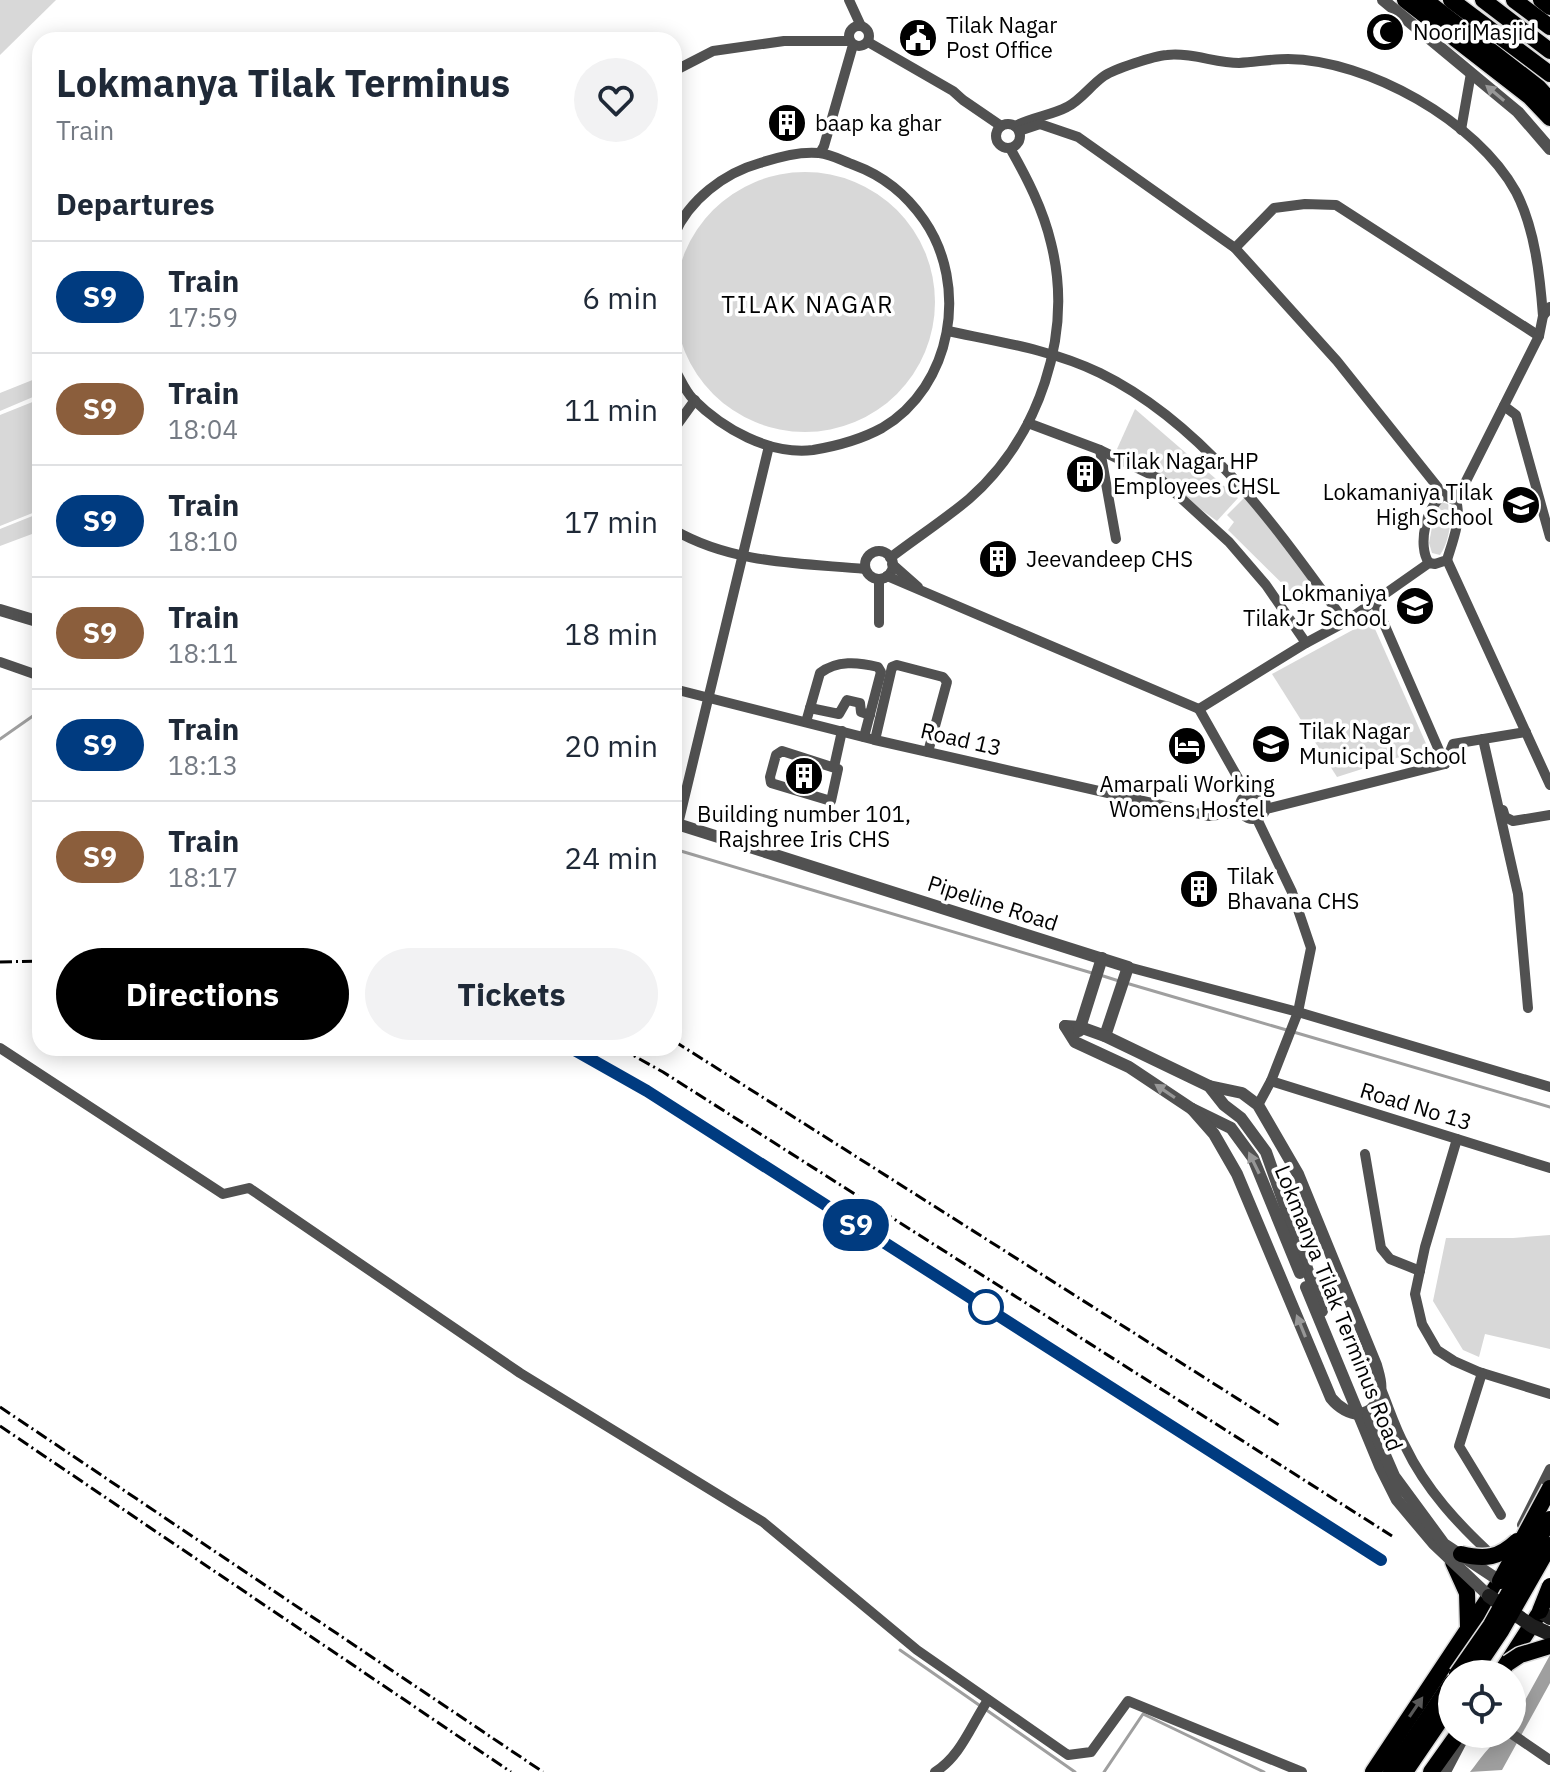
<!DOCTYPE html>
<style>
:root{--surface:#fff;--page:#f2f2f3;--text:#1f2937;--muted:#747a83;--line:#e0e1e3;--accent:#000}
body{margin:0;font-family:"IBM Plex Sans",sans-serif;background:var(--page);color:var(--text);height:100vh;display:flex;flex-direction:column;font-size:30px;white-space:nowrap}
*{box-sizing:border-box;margin:0}
p{font-size:26px;color:var(--muted)}
.icon{flex:none;width:44px;height:44px;fill:none;stroke:currentColor;stroke-width:2;stroke-linecap:round;stroke-linejoin:round}
.map{position:relative;flex:1;overflow:hidden}
.sheet{position:absolute;left:32px;top:32px;width:650px;height:1024px;display:flex;flex-direction:column;background:var(--surface);border-radius:24px;box-shadow:0 4px 20px #0003}
.sheet>*{flex:none}
.badge{padding:0 16px;border-radius:26px;font-size:28px;line-height:52px}
.tools{position:absolute;left:1438px;top:1660px;display:grid;gap:16px}
.tools a{display:grid;place-items:center;width:88px;height:88px;border-radius:50%;background:var(--surface);box-shadow:0 4px 20px #0003;font-size:40px}
.map>.badge{position:absolute;translate:-50% -50%;box-shadow:0 0 0 4px #fff}
h2{padding:0 24px;font-size:30px;line-height:72px}
.round{display:grid;place-items:center;flex:none;width:84px;height:84px;border-radius:42px;background:var(--page)}
.summary{display:flex;align-items:center;justify-content:space-between;height:136px;padding:0 24px}
h1{font-size:38px;font-weight:700;line-height:60px}
.action{display:flex;gap:16px;margin-top:auto;padding:16px 24px}
.action a{flex:1;height:92px;border-radius:48px;background:var(--accent);color:#fff;font-size:32px;font-weight:700;line-height:92px;text-align:center}
.action a+a{background:var(--page);color:var(--text)}
ul{padding:0;list-style:none}
li{display:flex;align-items:center;gap:24px;height:112px;padding:0 24px;border-top:2px solid var(--line)}
li div{flex:1}
li b{display:block;font-size:30px}
li em{font-style:normal}
li .badge{min-width:88px;font-weight:700;text-align:center}
.map>svg:first-child{display:block}
.green{fill:#d8d8d8}
.water{fill:#9f9f9f}
.lines{fill:none;stroke-linecap:round;stroke-linejoin:round}
.stream{stroke:#9f9f9f;stroke-width:3}
.trunk-casing{stroke:#dbdbdb;stroke-width:19}
.minor{stroke:#515151;stroke-width:10}
.tertiary{stroke:#515151;stroke-width:12}
.trunk{stroke:#000;stroke-width:16}
.rail{stroke:#000;stroke-width:3;stroke-dasharray:12 4 2 4;stroke-linecap:butt}
.trunk-bridge-casing{stroke:#dbdbdb;stroke-width:19;stroke-linecap:butt}
.tertiary-bridge{stroke:#515151;stroke-width:12}
.secondary-bridge{stroke:#1e1e1e;stroke-width:14}
.trunk-bridge{stroke:#000;stroke-width:16}
.oneway{fill:#979797}
.oneway2{fill:#595959}
.line-casing{stroke:#fff;stroke-width:18}
.line{stroke:#003b80;stroke-width:12}
.stop-dot{fill:#fff;stroke:#003b80;stroke-width:4}
.labels{text-anchor:middle;stroke-width:7;stroke-linejoin:round;paint-order:stroke}
.poi-label{font-size:22px;fill:#000;stroke:#fff;text-anchor:start}
.street-label{font-size:22px;fill:#000;stroke:#fff}
.neighbourhood-label{font-size:24px;letter-spacing:2px;fill:#000;stroke:#fff}
</style>
<div class="map">
<svg width="1550" height="1772" viewBox="0 0 1550 1772">
<rect width="100%" height="100%" fill="#fff"/>
<!-- green -->
<g class="green">
<polygon points="0,0 56,0 0,55"/>
<circle cx="805" cy="302" r="130"/>
<polygon points="40,377 40,394 0,411 0,393"/>
<polygon points="40,399 40,510 0,526 0,415"/>
<polygon points="1135,409 1238,498 1217,521 1117,449"/>
<polygon points="1245,497 1322,590 1303,604 1228,530 1234,522 1227,515"/>
<path d="M1441,502L1448,504C1453,519 1449,542 1440,555L1432,553L1429,543L1436,506Z"/>
<polygon points="40,513 40,531 0,546 0,529"/>
<polygon points="1371,620 1428,748 1337,777 1272,674"/>
<polygon points="1550,1235 1550,1349 1485,1334 1479,1357 1463,1350 1433,1301 1446,1238 1513,1238"/>
</g>
<!-- water -->
<path class="water" d="M1550,1655V1683L1502,1770L1470,1772C1481,1759 1494,1736 1512,1734V1724Z"/>
<g class="lines">
<!-- stream -->
<g class="stream">
<polyline points="0,739 40,711"/>
<polyline points="674,849 1092,973"/>
<polyline points="1100,975 1119,981"/>
<polyline points="1126,983 1550,1107"/>
<polyline points="900,1650 979,1705"/>
<polyline points="985,1709 1075,1772"/>
<polyline points="1104,1772 1143,1714 1264,1772"/>
</g>
<defs>
<g id="trunk">
<polyline points="1405,0 1530,97 1550,118"/>
<polyline points="1425,0 1538,87 1550,100"/>
<polyline points="1451,0 1550,74"/>
<polyline points="1483,0 1550,51"/>
<polyline points="1514,0 1550,27"/>
<polyline points="1541,0 1550,7"/>
<polyline points="1453,1562 1467,1593 1468,1627"/>
<polyline points="1500,1674 1538,1615"/>
<polyline points="1373,1772 1500,1581"/>
<polyline points="1391,1772 1452,1682"/>
<polyline points="1405,1772 1452,1703"/>
<polyline points="1431,1772 1458,1734"/>
</g>
</defs>
<!-- trunk casing -->
<use href="#trunk" class="trunk-casing"/>
<!-- minor -->
<g class="minor">
<polyline points="849,0 861,26"/>
<circle cx="859" cy="36" r="10"/>
<polyline points="868,42 953,91 963,100 1001,126"/>
<polyline points="674,71 713,51 784,41 850,41"/>
<circle cx="1008" cy="136" r="12"/>
<path d="M1015,126C1033,117 1052,115 1067,107C1080,101 1091,85 1104,76C1114,69 1154,56 1167,55C1190,52 1216,63 1239,63C1256,62 1272,59 1288,59C1368,60 1477,121 1516,192C1535,229 1540,276 1543,316"/>
<polyline points="1461,130 1471,73"/>
<polyline points="1019,131 1040,124 1078,137 1235,248 1337,361 1444,495 1456,501"/>
<polyline points="820,153 824,146 853,45"/>
<path d="M674,235C689,200 724,173 760,163C778,157 800,151 819,153C831,154 843,161 854,165C884,176 906,194 924,220C969,285 953,386 882,428C860,440 837,446 813,450C769,455 723,429 693,399C685,391 680,378 674,368"/>
<polyline points="1235,248 1274,208 1305,204 1336,205 1539,336"/>
<path d="M948,331C1000,342 1053,350 1100,373C1206,425 1278,530 1345,622"/>
<polyline points="1504,406 1516,415 1550,537"/>
<polyline points="1028,423 1100,450 1160,479 1229,542 1266,585 1306,643"/>
<polyline points="674,429 695,400"/>
<polyline points="1100,450 1116,539"/>
<polyline points="1456,501 1539,336 1543,316 1550,307"/>
<path d="M674,530C733,564 800,563 865,569"/>
<circle cx="879" cy="565" r="14"/>
<path d="M890,558C916,538 944,520 969,499C1039,438 1074,334 1051,243C1043,209 1027,178 1010,148"/>
<polyline points="1447,560 1550,785"/>
<path d="M1429,563C1417,546 1426,505 1444,495"/>
<polyline points="892,564 918,587"/>
<polyline points="887,576 1199,709"/>
<polyline points="879,579 879,623"/>
<polyline points="1375,603 1445,764"/>
<polyline points="0,662 40,676"/>
<polyline points="674,689 875,740 1209,816 1242,812"/>
<polyline points="810,708 839,714 847,700 860,703 861,712 870,715"/>
<path d="M1199,709L1306,643L1345,622L1429,563L1435,564L1447,560C1452,543 1462,519 1456,501"/>
<polyline points="1199,709 1247,794"/>
<path d="M806,722L820,673C837,660 858,662 878,667L881,672L864,737"/>
<polyline points="1483,739 1518,894 1528,1008"/>
<polyline points="875,740 892,667 897,665 943,677 947,682 928,752"/>
<polygon points="782,751 838,769 831,801 771,783 770,777 776,755"/>
<polyline points="1445,764 1453,744 1526,732"/>
<polyline points="834,767 842,731"/>
<circle cx="1253" cy="806" r="13"/>
<polyline points="1266,809 1445,764"/>
<polyline points="1503,810 1505,817 1513,821 1550,815"/>
<polyline points="1257,819 1292,892 1311,948 1298,1012 1271,1081 1258,1105"/>
<polyline points="678,824 769,446"/>
<polyline points="1128,967 1298,1012 1550,1087"/>
<polyline points="0,1048 223,1194 249,1188 520,1373 763,1522 917,1650 1068,1755 1091,1752 1128,1701 1302,1772"/>
<polyline points="1271,1081 1550,1168"/>
<polyline points="1457,1139 1425,1247 1415,1294 1422,1324 1437,1350 1454,1361 1479,1372 1550,1394"/>
<polyline points="1365,1154 1381,1248 1390,1259 1420,1271"/>
<polyline points="1482,1373 1459,1446 1501,1515"/>
<path d="M1381,1389C1389,1408 1395,1428 1405,1446C1426,1490 1459,1525 1494,1557"/>
<polyline points="1522,1525 1550,1469"/>
<polyline points="1512,1734 1550,1760"/>
<path d="M935,1772C961,1756 971,1725 988,1700"/>
<polyline points="1446,1772 1466,1734"/>
</g>
<!-- tertiary -->
<g class="tertiary">
<polyline points="1383,0 1518,112 1550,149"/>
<polyline points="0,610 40,622"/>
<polyline points="674,823 1128,967 1105,1036"/>
<polyline points="1065,1026 1080,1027 1105,1036 1209,1086 1224,1105 1241,1118 1266,1152 1322,1311"/>
<polyline points="1065,1026 1075,1042 1129,1067 1192,1109 1231,1128 1253,1158 1300,1273"/>
<polyline points="1079,1031 1102,958"/>
<path d="M1192,1109L1214,1134L1237,1174L1331,1398C1347,1418 1375,1422 1380,1391C1382,1383 1378,1373 1376,1365L1298,1174L1258,1105L1242,1093L1209,1086"/>
</g>
<!-- trunk -->
<use href="#trunk" class="trunk"/>
<!-- rail -->
<g class="rail">
<polyline points="0,962 40,961"/>
<polyline points="674,1041 1279,1425"/>
<polyline points="571,1048 647,1091 1381,1560"/>
<polyline points="620,1048 663,1072 1392,1536"/>
<polyline points="0,1407 543,1772"/>
<polyline points="0,1426 511,1772"/>
</g>
<defs>
<g id="trunk-bridge">
<path d="M1461,1554C1485,1560 1499,1558 1517,1541"/>
<polyline points="1500,1581 1550,1488"/>
<polyline points="1540,1611 1550,1586"/>
<polyline points="1508,1663 1520,1655 1550,1646"/>
<polyline points="1457,1674 1491,1625 1550,1519"/>
<polyline points="1472,1674 1501,1631 1550,1545"/>
</g>
</defs>
<!-- trunk-bridge casing -->
<use href="#trunk-bridge" class="trunk-bridge-casing"/>
<!-- tertiary-bridge -->
<g class="tertiary-bridge">
<polyline points="1306,1287 1380,1466 1397,1500 1434,1544 1489,1596"/>
<polyline points="1368,1416 1394,1476 1444,1544 1500,1581"/>
</g>
<!-- secondary-bridge -->
<g class="secondary-bridge">
<polyline points="1489,1596 1532,1626 1550,1634"/>
<polyline points="1540,1611 1550,1618"/>
</g>
<!-- trunk-bridge -->
<use href="#trunk-bridge" class="trunk-bridge"/>
</g>
<!-- one-way arrows -->
<defs><path id="oneway-solid" d="M-6-.8H1V-3.2L6.5 0L1 3.2V.8H-6Z" transform="scale(2)"/></defs>
<g class="oneway">
<use href="#oneway-solid" transform="translate(1495 93) rotate(-140)"/>
<use href="#oneway-solid" transform="translate(1165 1091) rotate(-146)"/>
<use href="#oneway-solid" transform="translate(1254 1163) rotate(-116)"/>
<use href="#oneway-solid" transform="translate(1301 1326) rotate(-112)"/>
</g>
<use class="oneway2" href="#oneway-solid" transform="translate(1416 1707) rotate(-56)"/>
<g class="lines">
<defs>
<polyline id="line" points="571,1048 647,1091 1381,1560"/>
</defs>
<!-- line casing -->
<use href="#line" class="line-casing"/>
<!-- line -->
<use href="#line" class="line"/>
</g>
<!-- icons -->
<defs>
<symbol id="mosque-disc" viewBox="-11 -11 22 22"><circle r="9.5" fill="#000" stroke="#fff"/><path d="M3.5-4.9A6 6 0 1 0 3.5 4.9A5 5 0 1 1 3.5-4.9Z" fill="#fff"/></symbol>
<symbol id="civic-disc" viewBox="-11 -11 22 22"><circle r="9.5" fill="#000" stroke="#fff"/><path d="M-.6-6.5H3V-4.5H.6V-3L4-1V1h2V6H-6V1h2V-1L-.6-3ZM-1.2 2.5V6h2.4V2.5Z" fill="#fff"/></symbol>
<symbol id="building-disc" viewBox="-11 -11 22 22"><circle r="9.5" fill="#000" stroke="#fff"/><path d="M-4-6H4V6H1V3H-1V6H-4ZM-2.5-4.3h1.7v1.8h-1.7ZM.8-4.3h1.7v1.8H.8ZM-2.5-1h1.7V.8h-1.7ZM.8-1h1.7V.8H.8Z" fill="#fff"/></symbol>
<symbol id="school-disc" viewBox="-11 -11 22 22"><circle r="9.5" fill="#000" stroke="#fff"/><path d="M0-5L7-2L0 1L-7-2ZM-4 1L0 2.5L4 1V4Q0 6-4 4Z" fill="#fff"/></symbol>
<symbol id="hotel-disc" viewBox="-11 -11 22 22"><circle r="9.5" fill="#000" stroke="#fff"/><path d="M-6-4.5h1.5V1H6V5H4.5V3h-9V5H-6ZM-4 0a1.8 1.8 0 1 1 3.6 0ZM.5 0V-2.5h3Q6-2.5 6 0Z" fill="#fff"/></symbol>
</defs>
<g fill-rule="evenodd">
<use href="#mosque-disc" x="1363" y="10" width="44" height="44"/>
<use href="#civic-disc" x="896" y="16" width="44" height="44"/>
<use href="#building-disc" x="765" y="101" width="44" height="44"/>
<use href="#building-disc" x="1063" y="452" width="44" height="44"/>
<use href="#school-disc" x="1499" y="483" width="44" height="44"/>
<use href="#building-disc" x="976" y="537" width="44" height="44"/>
<use href="#school-disc" x="1393" y="584" width="44" height="44"/>
<use href="#school-disc" x="1249" y="722" width="44" height="44"/>
<use href="#hotel-disc" x="1165" y="724" width="44" height="44"/>
<use href="#building-disc" x="782" y="754" width="44" height="44"/>
<use href="#building-disc" x="1177" y="867" width="44" height="44"/>
</g>
<!-- markers -->
<circle class="stop-dot" cx="986" cy="1307" r="16"/>
<g class="labels">
<!-- poi labels -->
<g class="poi-label">
<text x="946" y="33">Tilak Nagar<tspan x="946" dy="25">Post Office</tspan></text>
<text x="1413" y="40">Noori Masjid</text>
<text x="815" y="131">baap ka ghar</text>
<text x="1113" y="469">Tilak Nagar HP<tspan x="1113" dy="25">Employees CHSL</tspan></text>
<text x="1493" y="500" text-anchor="end">Lokamaniya Tilak<tspan x="1493" dy="25">High School</tspan></text>
<text x="1026" y="567">Jeevandeep CHS</text>
<text x="1387" y="601" text-anchor="end">Lokmaniya<tspan x="1387" dy="25">Tilak Jr School</tspan></text>
<text x="1299" y="739">Tilak Nagar<tspan x="1299" dy="25">Municipal School</tspan></text>
<text x="1187" y="792" text-anchor="middle">Amarpali Working<tspan x="1187" dy="25">Womens Hostel</tspan></text>
<text x="804" y="822" text-anchor="middle">Building number 101,<tspan x="804" dy="25">Rajshree Iris CHS</tspan></text>
<text x="1227" y="884">Tilak<tspan x="1227" dy="25">Bhavana CHS</tspan></text>
</g>
<!-- street labels -->
<g class="street-label">
<text transform="translate(961 739) rotate(13)" y="8">Road 13</text>
<text transform="translate(993 903) rotate(18)" y="8">Pipeline Road</text>
<text transform="translate(1416 1106) rotate(17)" y="8">Road No 13</text>
<text transform="translate(1339 1308) rotate(68)" y="8">Lokmanya Tilak Terminus Road</text>
</g>
<!-- neighbourhood labels -->
<g class="neighbourhood-label">
<text x="808" y="313">TILAK NAGAR</text>
</g>
</g>
</svg>
<div class="tools">
<a><svg class="icon" aria-label="locate" viewBox="0 0 24 24"><circle cx="12" cy="12" r="6"/><path d="M12 2v4M12 18v4M2 12h4M18 12h4"/></svg></a>
</div>
<b class="badge" style="left:856px;top:1225px;background:#003b80;color:#fff">S9</b>
<section class="sheet">
<div class="summary"><div><h1>Lokmanya Tilak Terminus</h1><p>Train</p></div><a class="round"><svg class="icon" aria-label="heart" viewBox="0 0 24 24"><path d="M12 20l-8-8c-3-5 5-10 8-4 3-6 11-1 8 4z"/></svg></a></div>
<h2>Departures</h2>
<ul>
<li><span class="badge" style="background:#003b80;color:#fff">S9</span><div><b>Train</b><p>17:59</p></div><em>6 min</em></li>
<li><span class="badge" style="background:#8b5e3c;color:#fff">S9</span><div><b>Train</b><p>18:04</p></div><em>11 min</em></li>
<li><span class="badge" style="background:#003b80;color:#fff">S9</span><div><b>Train</b><p>18:10</p></div><em>17 min</em></li>
<li><span class="badge" style="background:#8b5e3c;color:#fff">S9</span><div><b>Train</b><p>18:11</p></div><em>18 min</em></li>
<li><span class="badge" style="background:#003b80;color:#fff">S9</span><div><b>Train</b><p>18:13</p></div><em>20 min</em></li>
<li><span class="badge" style="background:#8b5e3c;color:#fff">S9</span><div><b>Train</b><p>18:17</p></div><em>24 min</em></li>
</ul>
<div class="action"><a>Directions</a><a>Tickets</a></div>
</section>
</div>
